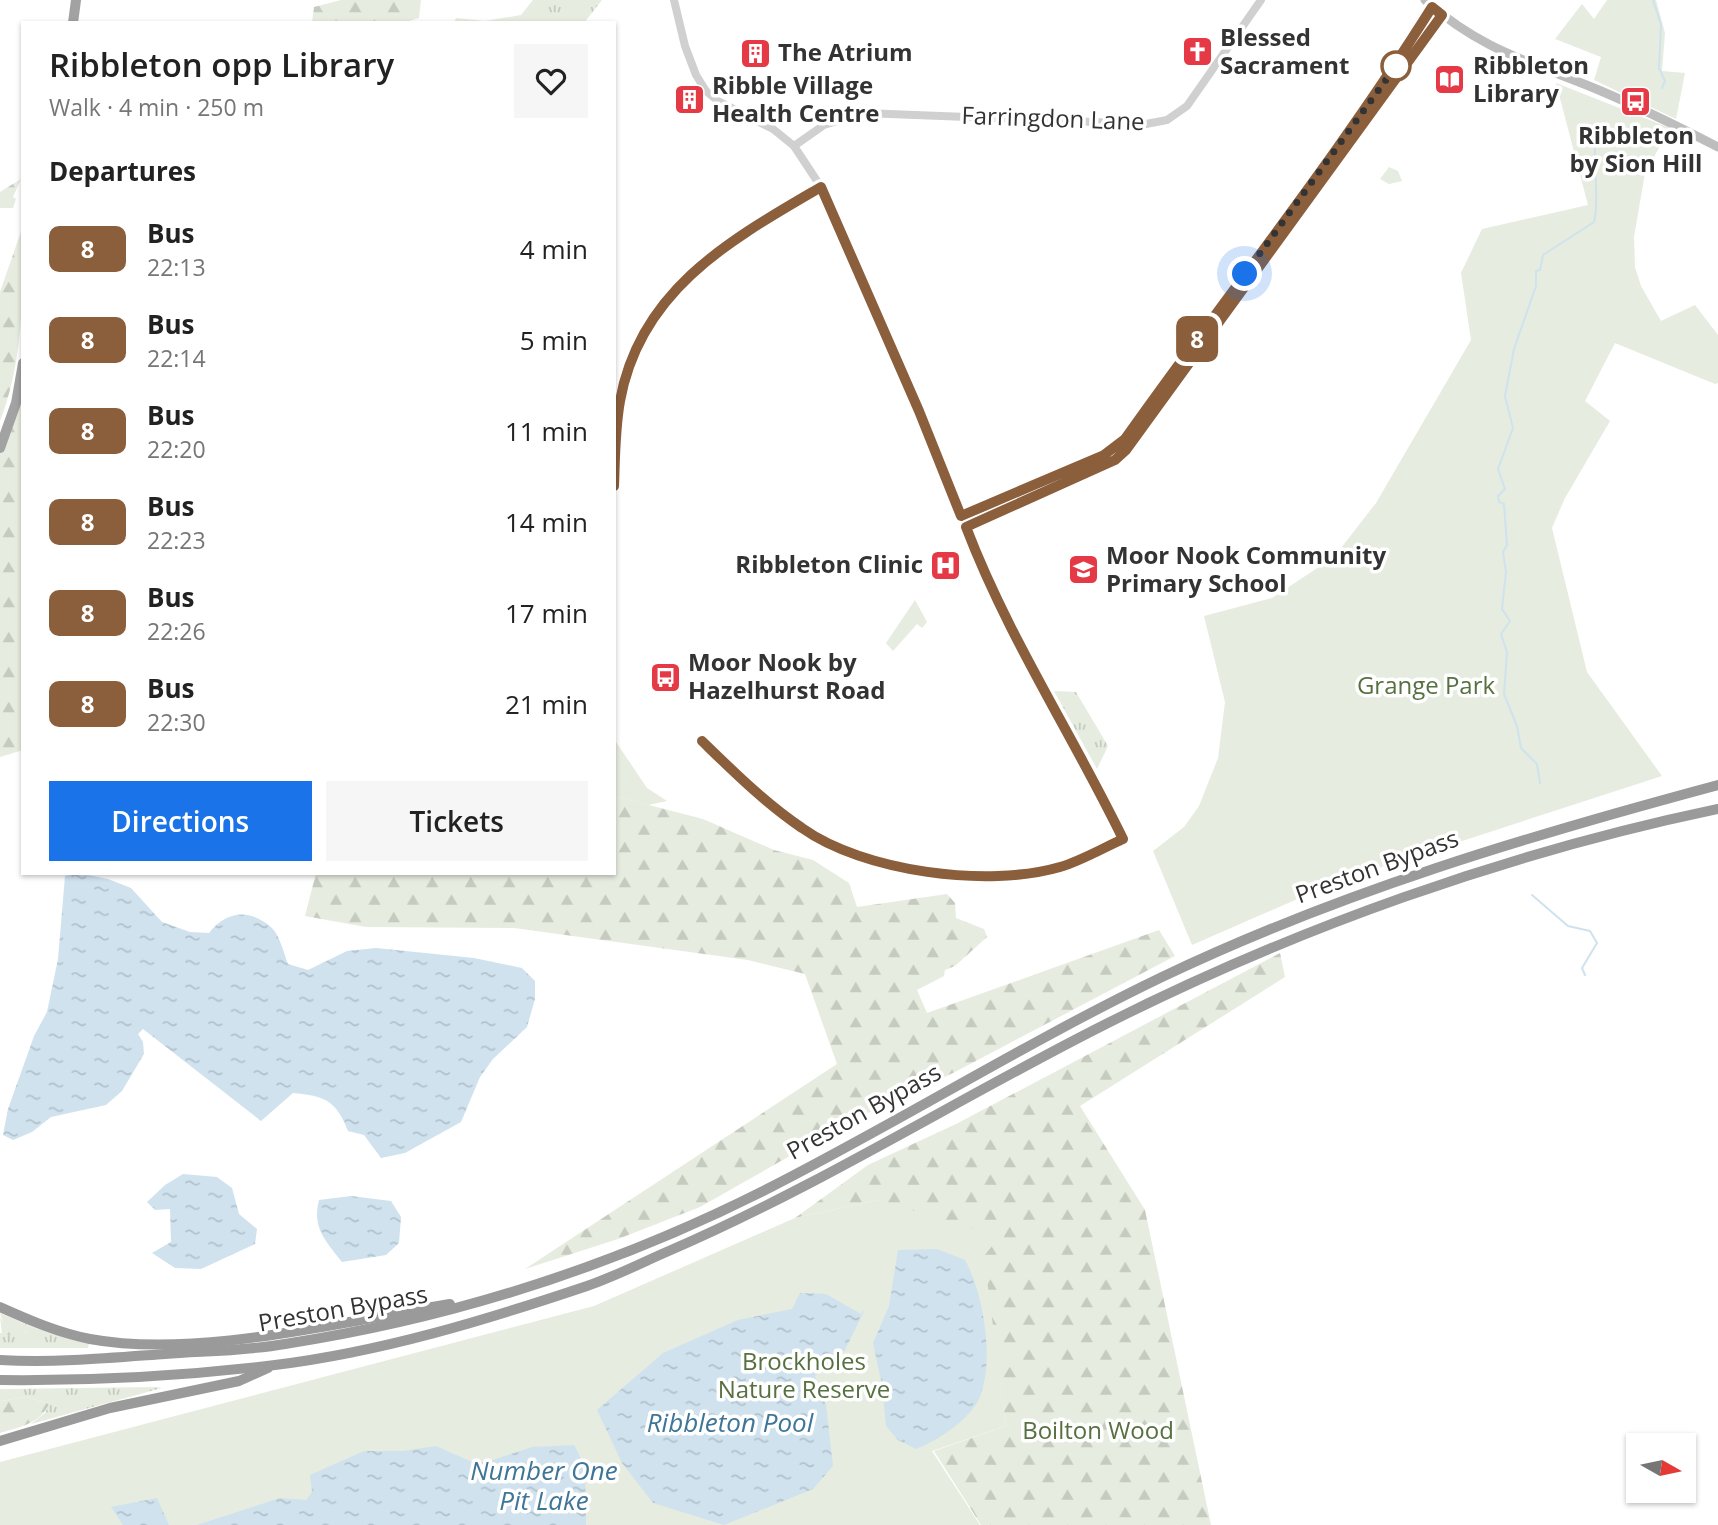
<!DOCTYPE html>
<meta charset="utf-8">
<style>
:root{--surface:#fff;--page:#f6f6f6;--text:#222;--muted:#767676;--accent:#1a73e8}
body{margin:0;font-family:"Open Sans",sans-serif;background:var(--page);color:var(--text);height:100vh;display:flex;flex-direction:column;font-size:26px;white-space:nowrap}
*{box-sizing:border-box;margin:0}
p{font-size:23px;color:var(--muted)}
.icon{flex:none;width:38px;height:38px;fill:none;stroke:currentColor;stroke-width:2;stroke-linecap:round;stroke-linejoin:round}
.map{position:relative;flex:1;overflow:hidden}
.side{position:absolute;left:21px;top:21px;width:595px;height:854px;display:flex;flex-direction:column;background:var(--surface);border-radius:0px;box-shadow:0 2px 5px #0004}
.side>*{flex:none}
.badge{padding:0 14px;border-radius:10px;font-size:24px;line-height:46px}
.needle{width:46px;rotate:99deg}
.controls{position:absolute;left:1626px;top:1433px;display:grid;gap:14px}
.controls a{display:grid;place-items:center;width:70px;height:70px;border-radius:0px;background:var(--surface);box-shadow:0 2px 5px #0004;font-size:35px}
.you{position:absolute;width:35px;height:35px;margin:-18px;border:5px solid #fff;border-radius:50%;background:#1a73e8;box-shadow:0 0 0 10px #1a73e833}
.map>.badge{position:absolute;translate:-50% -50%;box-shadow:0 0 0 4px #fff}
h2{padding:0 28px;font-size:26px;line-height:63px}
.round{display:grid;place-items:center;flex:none;width:74px;height:74px;border-radius:0px;background:var(--page)}
.headline{display:flex;align-items:center;justify-content:space-between;height:119px;padding:0 28px}
h1{font-size:33px;font-weight:600;line-height:52px}
.action{display:flex;gap:14px;margin-top:auto;padding:14px 28px}
.action a{flex:1;height:80px;border-radius:0px;background:var(--accent);color:#fff;font-size:28px;font-weight:600;line-height:80px;text-align:center}
.action a+a{background:var(--page);color:var(--text)}
ul{padding:0;list-style:none}
li{display:flex;align-items:center;gap:21px;height:91px;padding:0 28px}
li div{flex:1}
li b{display:block;font-size:26px}
li em{font-style:normal}
li .badge{min-width:77px;font-weight:700;text-align:center}
.map>svg:first-child{display:block}
.grass{fill:url(#grass-tufts)}
.forest{fill:url(#forest-firs)}
.green{fill:#e6ecdf}
.water{fill:url(#water-ripples)}
.lines{fill:none;stroke-linecap:round;stroke-linejoin:round}
.stream{stroke:#cfe2ee;stroke-width:2}
.tertiary{stroke:#d0d0d0;stroke-width:8}
.secondary{stroke:#bdbdbd;stroke-width:9}
.trunk{stroke:#a2a2a2;stroke-width:10}
.motorway{stroke:#9a9a9a;stroke-width:10}
.line-casing{stroke:#fff;stroke-width:16}
.line{stroke:#8b5e3c;stroke-width:10}
.walk{stroke:#333;stroke-width:7;stroke-dasharray:0 12.6}
.stop-dot{fill:#fff;stroke:#8b5e3c;stroke-width:3.5}
.labels{text-anchor:middle;stroke-width:7;stroke-linejoin:round;paint-order:stroke}
.poi-label{font-size:24px;font-weight:bold;fill:#333;stroke:#fff;text-anchor:start}
.street-label{font-size:24px;fill:#333;stroke:#fff}
.park-label{font-size:24px;fill:#56703f;stroke:#fff}
.water-label{font-size:26px;font-style:italic;fill:#3f7597;stroke:#fff}
</style>
<div class="map">
<svg width="1718" height="1525" viewBox="0 0 1718 1525">
<defs>
<pattern id="grass-tufts" width="24" height="20" patternUnits="userSpaceOnUse" patternTransform="scale(1.75)"><rect width="24" height="20" fill="#e6ecdf"/><path d="M3 7l-1-3M5 7V3M7 7l1-3M15 17l-1-3M17 17v-4M19 17l1-3" fill="none" stroke="#c6cbc0"/></pattern>
<pattern id="forest-firs" width="22" height="20" patternUnits="userSpaceOnUse" patternTransform="scale(1.75)"><rect width="22" height="20" fill="#e6ecdf"/><path d="M5 1l3.5 6h-7zM16 11l3.5 6h-7z" fill="#c6cbc0"/></pattern>
<pattern id="water-ripples" width="26" height="14" patternUnits="userSpaceOnUse" patternTransform="scale(1.75)"><rect width="26" height="14" fill="#cfe2ee"/><path d="M2 4q2-2 4 0t4 0M15 11q2-2 4 0t4 0" fill="none" stroke="#b2c2cd"/></pattern>
</defs>
<rect width="100%" height="100%" fill="#fff"/>
<!-- grass -->
<g class="grass">
<polygon points="533,0 602,0 584,23 454,23 456,18 485,21 521,15"/>
<polygon points="1054,691 1076,692 1108,746 1097,769"/>
<polygon points="0,1313 35,1328 89,1343 88,1348 0,1348 0,1333 30,1334 3,1322"/>
<polygon points="156,1387 162,1388 31,1424 45,1413 49,1404 27,1397 0,1401 0,1389"/>
</g>
<!-- forest -->
<g class="forest">
<polygon points="341,0 421,0 419,18 402,23 312,23 314,7"/>
<polygon points="21,179 13,197 16,199 13,208 0,208 0,192"/>
<path d="M23,226C23,290 24,360 0,421V292Z"/>
<polygon points="23,377 23,750 0,757 0,447"/>
<polygon points="614,796 703,819 774,850 813,860 849,883 857,907 947,894 955,903 956,918 984,929 987,937 955,966 945,970 944,976 917,990 927,1013 1159,930 1175,956 953,1073 857,1118 700,1207 618,1239 525,1269 837,1064 805,974 748,960 514,928 366,927 305,916 316,873 614,873"/>
<polygon points="1280,953 1285,977 1080,1106 1145,1210 1211,1525 981,1525 934,1451 1006,1426 983,1256 877,1200 795,1218 868,1165 958,1123"/>
<polygon points="0,1317 3,1322 18,1322 23,1331 30,1334 24,1340 20,1336 2,1334"/>
<path d="M27,1397L49,1404C40,1424 19,1427 0,1433V1401Z"/>
</g>
<!-- green -->
<g class="green">
<polygon points="1607,0 1656,0 1665,33 1662,71 1685,73 1676,119 1594,80 1601,57 1555,39 1582,4 1594,19"/>
<polygon points="1556,83 1670,128 1645,173 1634,237 1635,267 1641,286 1661,321 1695,305 1718,335 1718,383 1715,384 1615,343 1585,401 1610,421 1565,498 1552,528 1587,672 1662,776 1336,882 1192,945 1153,851 1184,827 1199,806 1218,758 1225,702 1204,616 1272,598 1334,557 1376,503 1471,340 1461,273 1482,229 1588,205"/>
<polygon points="1389,167 1398,171 1402,181 1389,184 1380,179"/>
<polygon points="915,600 927,622 922,628 917,624 893,651 886,643"/>
<polygon points="614,739 647,788 667,801 648,805 614,796"/>
<polygon points="877,1200 1000,1236 984,1256 1006,1426 932,1451 980,1525 0,1525 0,1462 594,1306 795,1218"/>
</g>
<!-- water -->
<g class="water">
<path d="M78,873L108,879L131,888L162,922L190,932L209,933C226,911 250,908 272,928C280,936 284,954 288,964L308,970L347,951L376,948L474,958L522,968L535,981V999L527,1027L493,1059L480,1077L461,1122L405,1153L381,1158L364,1135L348,1131C336,1100 325,1096 293,1093L261,1121L143,1029L138,1034L143,1042L144,1054L122,1091L106,1105L51,1117L32,1132L13,1140L3,1135L8,1109L34,1036L47,1012L58,959L65,876Z"/>
<polygon points="183,1174 217,1177 232,1188 239,1214 257,1229 255,1244 201,1269 175,1268 152,1253 171,1242 170,1209 155,1210 147,1202 165,1185"/>
<path d="M351,1196L391,1201L401,1217L399,1243L386,1255L342,1262C325,1240 312,1228 319,1200Z"/>
<path d="M937,1249L965,1260C984,1294 995,1363 979,1399C969,1420 937,1441 916,1449L898,1440L886,1426L882,1385L873,1343L889,1306L898,1250Z"/>
<polygon points="800,1293 826,1294 861,1314 865,1309 845,1350 815,1376 826,1405 833,1466 813,1489 724,1525 653,1503 622,1463 597,1410 663,1353 738,1320 792,1309"/>
<polygon points="574,1445 585,1466 586,1525 197,1525 280,1498 306,1500 312,1492 310,1475 364,1451 403,1451 436,1446 472,1462 487,1462 532,1447"/>
<polygon points="157,1498 169,1525 123,1525 111,1507"/>
</g>
<g class="lines">
<!-- stream -->
<g class="stream">
<polyline points="1653,0 1661,25 1659,68 1665,81 1662,88"/>
<path d="M1540,783L1537,764L1521,748L1517,726L1504,694L1507,652L1501,634L1510,621L1502,609L1506,572L1503,552L1507,545L1504,504L1499,502L1498,496L1505,489L1498,469L1513,428L1505,396L1514,349L1536,286V271L1540,270L1543,255L1594,222C1601,196 1589,143 1599,127"/>
<polyline points="1532,895 1568,926 1590,931 1597,943 1582,968 1585,975"/>
</g>
<!-- tertiary -->
<g class="tertiary">
<polyline points="674,0 685,46 696,75 706,91 718,101 773,129 794,146 821,187 920,411 966,527 1115,460 1126,450 1442,15"/>
<polyline points="794,146 824,125 864,113 1146,124 1167,120 1187,106 1261,0"/>
<polyline points="961,516 1104,455 1124,439 1353,127 1432,7"/>
</g>
<!-- secondary -->
<path class="secondary" d="M1425,0C1480,50 1534,63 1601,91C1641,108 1679,127 1718,147"/>
<!-- trunk -->
<g class="trunk">
<polyline points="73,23 76,0"/>
<polyline points="0,448 16,403 23,363"/>
</g>
<!-- motorway -->
<g class="motorway">
<path d="M0,1307C29,1320 59,1333 90,1339C197,1359 343,1321 450,1304"/>
<path d="M0,1360C55,1363 110,1358 165,1354C205,1351 246,1351 285,1344C454,1318 620,1264 773,1186C904,1119 1029,1041 1162,977C1340,892 1528,836 1718,785"/>
<path d="M0,1380C92,1381 184,1376 275,1365C381,1352 486,1320 587,1286C616,1276 643,1262 671,1250C821,1185 959,1098 1104,1025C1296,928 1507,853 1718,809"/>
<polyline points="0,1441 110,1408 239,1381 268,1368"/>
</g>
</g>
<g class="lines">
<defs>
<path id="line" d="M614,486C615,458 615,429 620,401C640,289 732,239 821,187L919,411L961,516L1104,455L1125,439C1227,295 1338,157 1432,7L1442,15L1126,450L1115,460L966,527C1008,637 1072,734 1123,839C1103,848 1081,861 1060,867C988,888 864,872 802,828C765,803 734,772 702,741"/>
</defs>
<!-- line casing -->
<use href="#line" class="line-casing"/>
<!-- line -->
<use href="#line" class="line"/>
<!-- walk -->
<polyline class="walk" points="1245,274 1396,66"/>
</g>
<!-- icons -->
<defs>
<symbol id="church-square" viewBox="-11 -11 22 22"><rect x="-9" y="-9" width="18" height="18" rx="4" fill="#e63946" stroke="#fff"/><path d="M-1.2-6h2.4v3.5h3.3v2.4h-3.3V6h-2.4V-.1h-3.3v-2.4h3.3Z" fill="#fff"/></symbol>
<symbol id="building-square" viewBox="-11 -11 22 22"><rect x="-9" y="-9" width="18" height="18" rx="4" fill="#e63946" stroke="#fff"/><path d="M-4-6H4V6H1V3H-1V6H-4ZM-2.5-4.3h1.7v1.8h-1.7ZM.8-4.3h1.7v1.8H.8ZM-2.5-1h1.7V.8h-1.7ZM.8-1h1.7V.8H.8Z" fill="#fff"/></symbol>
<symbol id="library-square" viewBox="-11 -11 22 22"><rect x="-9" y="-9" width="18" height="18" rx="4" fill="#e63946" stroke="#fff"/><path d="M-6-4Q-3-5.5-.7-3.5V5Q-3 3-6 4ZM6-4Q3-5.5 .7-3.5V5Q3 3 6 4Z" fill="#fff"/></symbol>
<symbol id="bus-square" viewBox="-11 -11 22 22"><rect x="-9" y="-9" width="18" height="18" rx="4" fill="#e63946" stroke="#fff"/><path d="M-5-6H5V4H4V6H2V4H-2V6H-4V4H-5ZM-3.5-4V0h7V-4ZM-3.5 1.2v1.5H-2V1.2ZM2 1.2v1.5H3.5V1.2Z" fill="#fff"/></symbol>
<symbol id="hospital-square" viewBox="-11 -11 22 22"><rect x="-9" y="-9" width="18" height="18" rx="4" fill="#e63946" stroke="#fff"/><path d="M-5-5h3v3.5h4V-5h3V5h-3V1.5h-4V5h-3Z" fill="#fff"/></symbol>
<symbol id="school-square" viewBox="-11 -11 22 22"><rect x="-9" y="-9" width="18" height="18" rx="4" fill="#e63946" stroke="#fff"/><path d="M0-5L7-2L0 1L-7-2ZM-4 1L0 2.5L4 1V4Q0 6-4 4Z" fill="#fff"/></symbol>
</defs>
<g fill-rule="evenodd">
<use href="#church-square" x="1180" y="34" width="35" height="35"/>
<use href="#building-square" x="738" y="36" width="35" height="35"/>
<use href="#library-square" x="1432" y="62" width="35" height="35"/>
<use href="#building-square" x="672" y="82" width="35" height="35"/>
<use href="#bus-square" x="1618" y="84" width="35" height="35"/>
<use href="#hospital-square" x="928" y="548" width="35" height="35"/>
<use href="#school-square" x="1066" y="552" width="35" height="35"/>
<use href="#bus-square" x="648" y="660" width="35" height="35"/>
</g>
<!-- markers -->
<circle class="stop-dot" cx="1396" cy="66" r="14"/>
<g class="labels">
<!-- poi labels -->
<g class="poi-label">
<text x="1220" y="46">Blessed<tspan x="1220" dy="28">Sacrament</tspan></text>
<text x="778" y="61">The Atrium</text>
<text x="1473" y="74">Ribbleton<tspan x="1473" dy="28">Library</tspan></text>
<text x="712" y="94">Ribble Village<tspan x="712" dy="28">Health Centre</tspan></text>
<text x="1636" y="144" text-anchor="middle">Ribbleton<tspan x="1636" dy="28">by Sion Hill</tspan></text>
<text x="1106" y="564">Moor Nook Community<tspan x="1106" dy="28">Primary School</tspan></text>
<text x="923" y="573" text-anchor="end">Ribbleton Clinic</text>
<text x="688" y="671">Moor Nook by<tspan x="688" dy="28">Hazelhurst Road</tspan></text>
</g>
<!-- street labels -->
<g class="street-label">
<text transform="translate(1053 119) rotate(2)" y="8">Farringdon Lane</text>
<text transform="translate(1377 867) rotate(-20)" y="8">Preston Bypass</text>
<text transform="translate(864 1112) rotate(-29)" y="8">Preston Bypass</text>
<text transform="translate(343 1309) rotate(-10)" y="8">Preston Bypass</text>
</g>
<!-- park labels -->
<g class="park-label">
<text x="1426" y="694">Grange Park</text>
<text x="804" y="1370">Brockholes<tspan x="804" dy="28">Nature Reserve</tspan></text>
<text x="1098" y="1439">Boilton Wood</text>
</g>
<!-- water labels -->
<g class="water-label">
<text x="730" y="1432">Ribbleton Pool</text>
<text x="544" y="1480">Number One<tspan x="544" dy="30">Pit Lake</tspan></text>
</g>
</g>
</svg>
<div class="controls">
<a><svg class="needle" viewBox="-14 -14 28 28"><path d="M0-13l5 13h-10z" fill="#e53935"/><path d="M0 13l5-13h-10z" fill="#767676"/></svg></a>
</div>
<div class="you" style="left:1245px;top:274px"></div>
<b class="badge" style="left:1197px;top:339px;background:#8b5e3c;color:#fff">8</b>
<section class="side">
<div class="headline"><div><h1>Ribbleton opp Library</h1><p>Walk · 4 min · 250 m</p></div><a class="round"><svg class="icon" aria-label="heart" viewBox="0 0 24 24"><path d="M12 20l-8-8c-3-5 5-10 8-4 3-6 11-1 8 4z"/></svg></a></div>
<h2>Departures</h2>
<ul>
<li><span class="badge" style="background:#8b5e3c;color:#fff">8</span><div><b>Bus</b><p>22:13</p></div><em>4 min</em></li>
<li><span class="badge" style="background:#8b5e3c;color:#fff">8</span><div><b>Bus</b><p>22:14</p></div><em>5 min</em></li>
<li><span class="badge" style="background:#8b5e3c;color:#fff">8</span><div><b>Bus</b><p>22:20</p></div><em>11 min</em></li>
<li><span class="badge" style="background:#8b5e3c;color:#fff">8</span><div><b>Bus</b><p>22:23</p></div><em>14 min</em></li>
<li><span class="badge" style="background:#8b5e3c;color:#fff">8</span><div><b>Bus</b><p>22:26</p></div><em>17 min</em></li>
<li><span class="badge" style="background:#8b5e3c;color:#fff">8</span><div><b>Bus</b><p>22:30</p></div><em>21 min</em></li>
</ul>
<div class="action"><a>Directions</a><a>Tickets</a></div>
</section>
</div>
